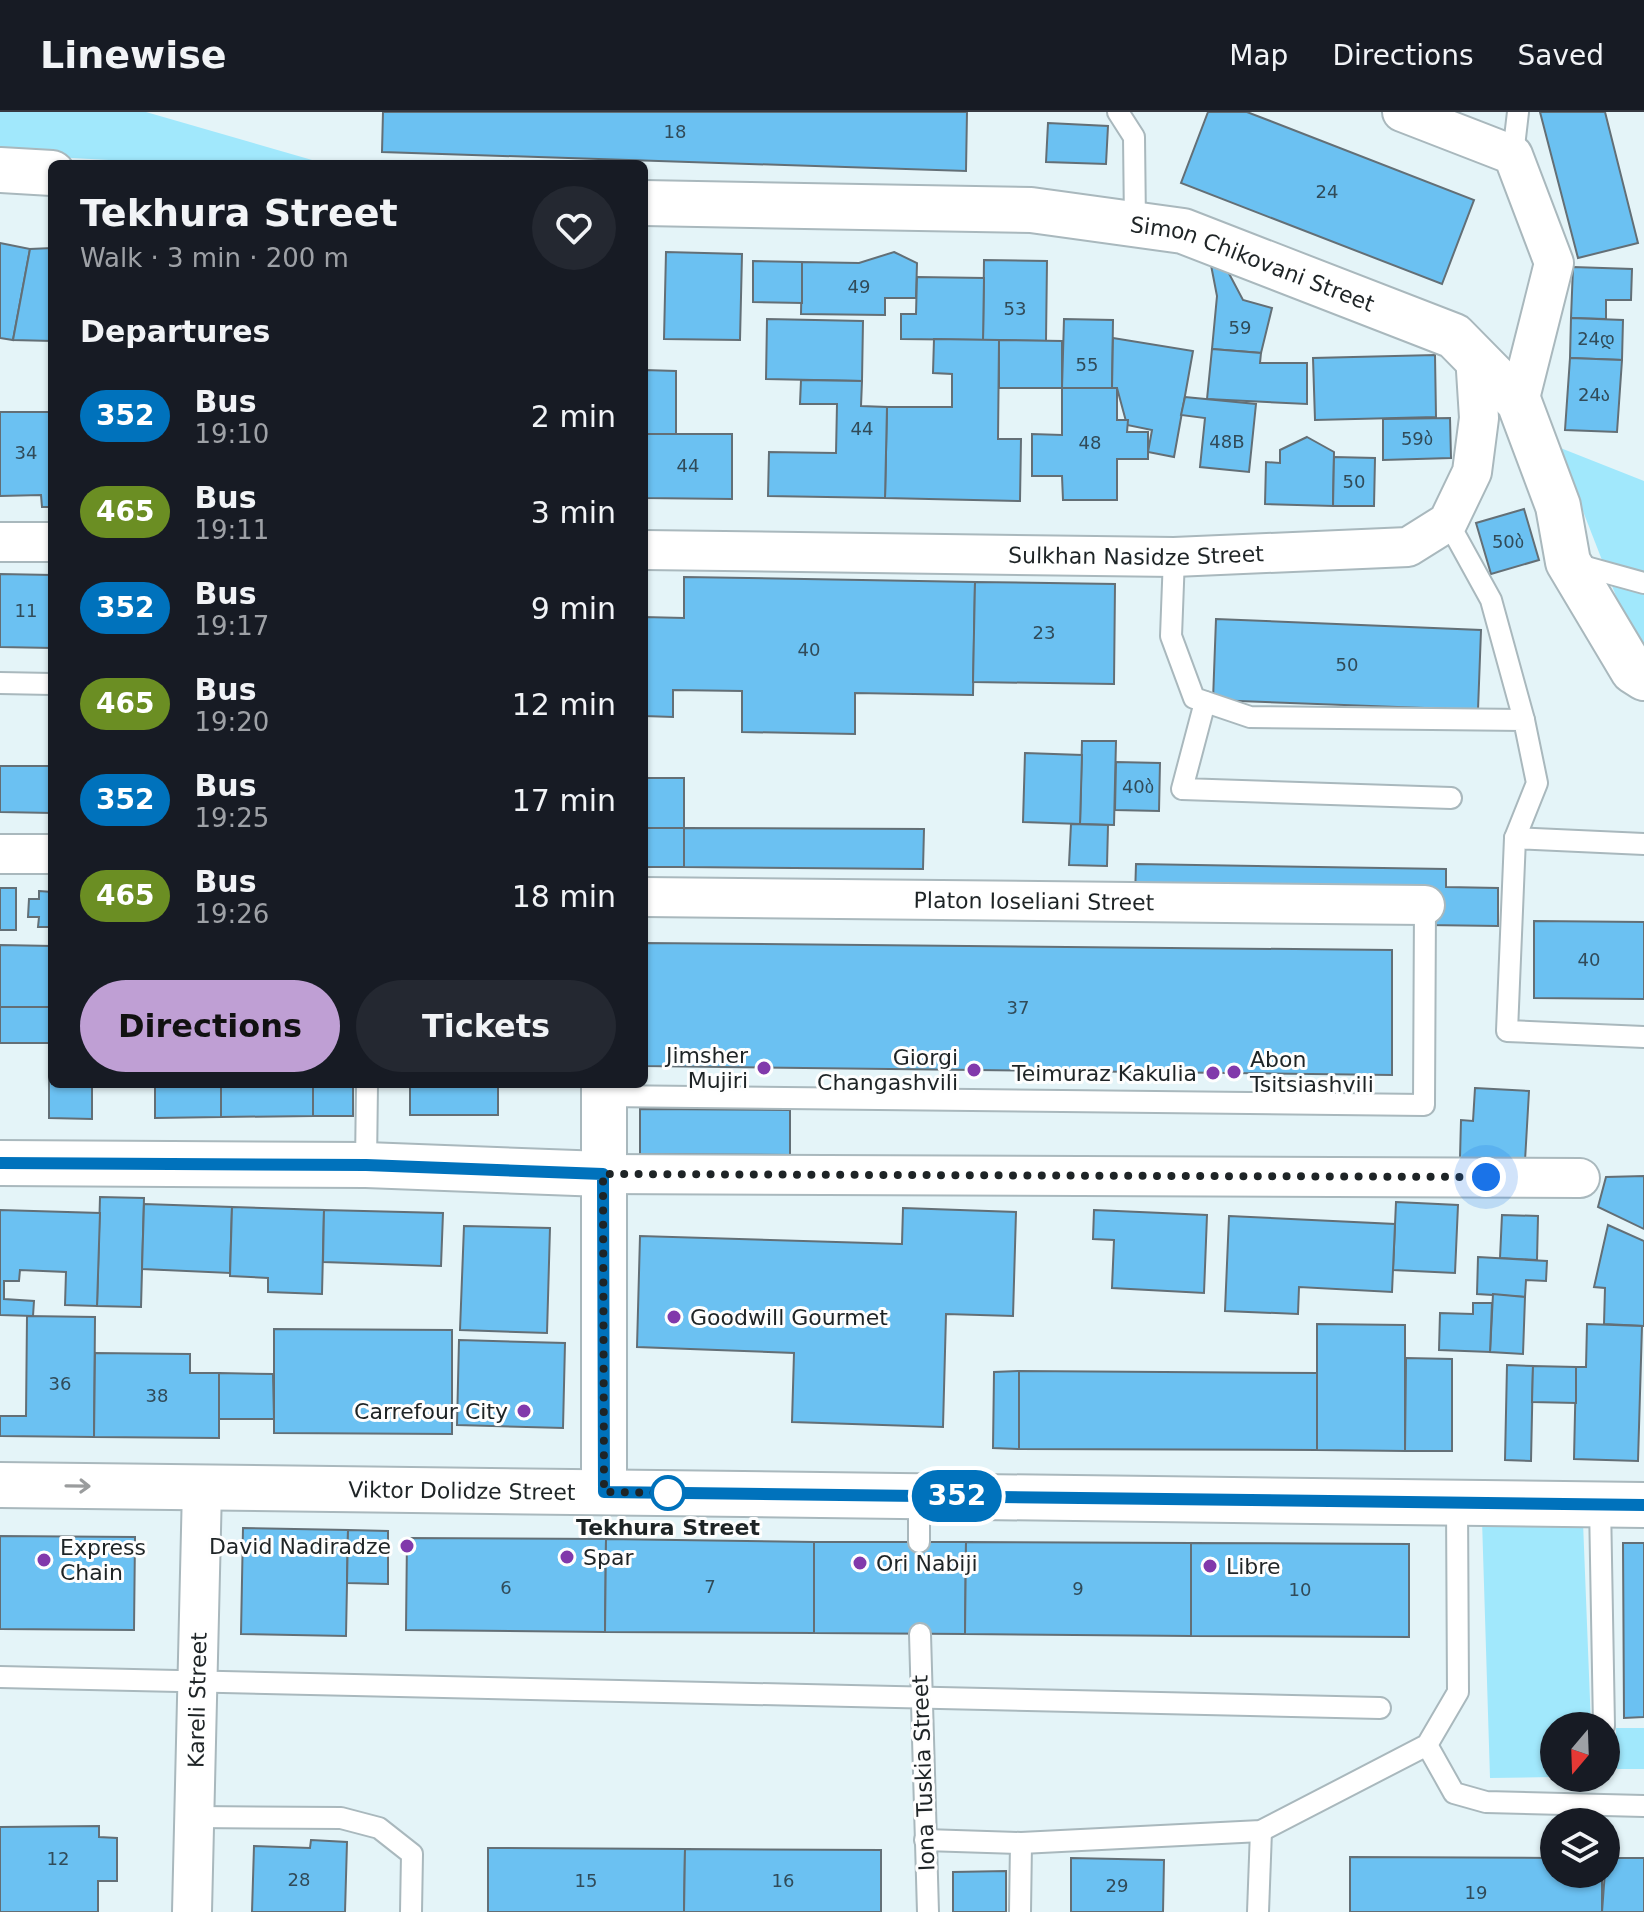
<!DOCTYPE html>
<meta charset="utf-8">
<style>
:root{--surface:#171b24;--page:#242831;--text:#f1f3f6;--muted:#9ea1a6;--line:#363941;--accent:#bf9fd4}
body{margin:0;font-family:"DejaVu Sans","Noto Sans Georgian",sans-serif;background:var(--page);color:var(--text);height:100vh;display:flex;flex-direction:column;font-size:30px;white-space:nowrap}
*{box-sizing:border-box;margin:0}
p{font-size:26px;color:var(--muted)}
.icon{flex:none;width:44px;height:44px;fill:none;stroke:currentColor;stroke-width:2;stroke-linecap:round;stroke-linejoin:round}
.map{position:relative;flex:1;overflow:hidden}
.drawer{position:absolute;left:48px;top:48px;width:600px;height:928px;display:flex;flex-direction:column;background:var(--surface);border-radius:12px;box-shadow:0 2px 6px #0004}
.drawer>*{flex:none}
.badge{padding:0 16px;border-radius:26px;font-size:28px;line-height:52px}
.needle{width:52px;rotate:199deg}
.buttons{position:absolute;left:1540px;top:1600px;display:grid;gap:16px}
.buttons a{display:grid;place-items:center;width:80px;height:80px;border-radius:50%;background:var(--surface);box-shadow:0 2px 6px #0004;font-size:40px}
.you{position:absolute;width:40px;height:40px;margin:-20px;border:6px solid #fff;border-radius:50%;background:#1a73e8;box-shadow:0 0 0 12px #1a73e833}
.map>.badge{position:absolute;translate:-50% -50%;box-shadow:0 0 0 4px #fff}
h2{padding:0 32px;font-size:30px;line-height:72px}
.round{display:grid;place-items:center;flex:none;width:84px;height:84px;border-radius:42px;background:var(--page)}
.head{display:flex;align-items:center;justify-content:space-between;height:136px;padding:0 32px}
h1{font-size:38px;font-weight:700;line-height:60px}
.button{display:flex;gap:16px;margin-top:auto;padding:16px 32px}
.button a{flex:1;height:92px;border-radius:48px;background:var(--accent);color:#111;font-size:32px;font-weight:700;line-height:92px;text-align:center}
.button a+a{background:var(--page);color:var(--text)}
ul{padding:0;list-style:none}
li{display:flex;align-items:center;gap:24px;height:96px;padding:0 32px}
li div{flex:1}
li b{display:block;font-size:30px}
li em{font-style:normal}
li .badge{min-width:88px;font-weight:700;text-align:center}
header{display:flex;align-items:center;gap:48px;box-sizing:border-box;height:112px;padding:0 40px;background:var(--surface);border-bottom:2px solid var(--line)}
header strong{font-size:38px}
nav{display:flex;gap:44px;margin-inline-start:auto;font-size:28px}
.map>svg:first-child{display:block}
.green{fill:#a1e8fc}
.building{fill:#6bc1f2;stroke:#636f76;stroke-width:2}
.lines{fill:none;stroke-linecap:round;stroke-linejoin:round}
.service-casing{stroke:#a9b8bd;stroke-width:24}
.minor-casing{stroke:#a9b8bd;stroke-width:42}
.tertiary-casing{stroke:#a9b8bd;stroke-width:48}
.service{stroke:#fff;stroke-width:20}
.minor{stroke:#fff;stroke-width:38}
.tertiary{stroke:#fff;stroke-width:44}
.oneway{stroke:#9a9c9d}
.line-casing{stroke:#fff;stroke-width:18}
.line{stroke:#0072bc;stroke-width:12}
.walk{stroke:#1e2426;stroke-width:8;stroke-dasharray:0 14.4}
.poi-dot{fill:#8139ab;stroke:#fefefe;stroke-width:3}
.stop-dot{fill:#fff;stroke:#0072bc;stroke-width:4}
.labels{text-anchor:middle;stroke-width:6;stroke-linejoin:round;paint-order:stroke}
.number-label{font-size:18px;fill:#314b59}
.street-label{font-size:22px;fill:#1e2426;stroke:#fefefe}
.poi-label{font-size:22px;fill:#1e2426;stroke:#fefefe;text-anchor:start}
.stop-label{font-size:22px;font-weight:bold;fill:#1e2426;stroke:#fefefe}
</style>
<header>
<strong>Linewise</strong>
<nav><a>Map</a><a>Directions</a><a>Saved</a></nav>
</header>
<div class="map">
<svg width="1644" height="1800" viewBox="0 0 1644 1800">
<rect width="100%" height="100%" fill="#e4f4f8"/>
<!-- green -->
<g class="green">
<polygon points="0,0 146,0 326,52 181,52 0,42"/>
<polygon points="1558,335 1644,369 1644,556"/>
<polygon points="1482,1408 1583,1410 1591,1614 1554,1614 1554,1665 1490,1666"/>
<polygon points="1616,1616 1644,1616 1644,1657 1617,1657"/>
</g>
<!-- building -->
<g class="building">
<polygon points="383,0 967,0 966,59 382,40"/>
<polygon points="1208,0 1247,0 1474,88 1442,172 1181,71"/>
<polygon points="1540,0 1605,0 1638,131 1578,146"/>
<polygon points="1048,11 1108,14 1106,52 1046,50"/>
<polygon points="0,131 30,137 13,228 0,226"/>
<polygon points="52,136 52,229 13,228 30,137"/>
<polygon points="666,140 742,142 740,228 664,227"/>
<polygon points="894,140 917,151 916,186 885,186 885,203 801,202 802,150 859,151"/>
<polygon points="984,148 1047,149 1046,229 983,228"/>
<polygon points="753,149 802,150 802,191 753,190"/>
<polygon points="1211,153 1225,154 1243,188 1272,196 1261,241 1212,237 1217,184"/>
<polygon points="1573,155 1632,157 1631,188 1606,188 1606,207 1571,206"/>
<polygon points="917,165 984,166 983,228 901,227 901,202 916,202"/>
<polygon points="1571,206 1623,208 1622,248 1570,246"/>
<polygon points="767,207 863,209 862,269 766,267"/>
<polygon points="1064,207 1113,208 1112,276 1062,276"/>
<polygon points="1113,226 1193,239 1174,345 1148,340 1152,318 1127,313 1117,276 1112,276"/>
<polygon points="934,227 999,228 998,327 1021,327 1020,389 885,386 887,295 952,295 952,262 933,261"/>
<polygon points="999,228 1062,229 1062,276 999,276"/>
<polygon points="1212,237 1261,241 1260,251 1307,251 1307,292 1207,287"/>
<polygon points="1435,243 1436,305 1315,308 1313,246"/>
<polygon points="1570,246 1622,248 1617,320 1565,318"/>
<polygon points="644,258 676,259 676,322 644,322"/>
<polygon points="801,268 862,269 861,294 887,295 885,386 768,384 769,340 836,341 837,292 800,292"/>
<polygon points="1062,276 1117,276 1117,308 1128,308 1127,320 1148,320 1148,347 1117,347 1117,388 1063,388 1062,364 1032,364 1032,322 1062,323"/>
<polygon points="1185,285 1256,292 1249,360 1200,355 1205,306 1181,303"/>
<polygon points="0,300 52,300 52,395 42,395 41,383 0,384"/>
<polygon points="1450,306 1451,346 1383,348 1383,307"/>
<polygon points="644,322 732,322 732,387 644,386"/>
<polygon points="1307,325 1334,340 1333,394 1265,392 1266,350 1280,351 1280,338"/>
<polygon points="1334,345 1375,346 1374,394 1333,394"/>
<polygon points="1524,397 1539,448 1491,462 1476,411"/>
<polygon points="0,462 52,463 52,536 0,535"/>
<polygon points="684,465 975,470 973,583 855,581 855,622 742,620 742,579 673,578 673,605 644,604 644,505 684,506"/>
<polygon points="975,470 1115,472 1114,572 973,570"/>
<polygon points="1216,507 1481,518 1478,598 1213,588"/>
<polygon points="1082,629 1116,629 1114,713 1080,712"/>
<polygon points="1025,641 1082,643 1080,712 1023,710"/>
<polygon points="1116,650 1160,651 1159,699 1115,698"/>
<polygon points="0,654 52,654 52,701 0,700"/>
<rect x="644" y="666" width="40" height="50"/>
<polygon points="1071,712 1108,713 1107,754 1069,753"/>
<rect x="644" y="716" width="40" height="39"/>
<polygon points="684,716 924,717 923,757 684,755"/>
<polygon points="1136,752 1446,757 1446,775 1498,776 1498,814 1427,813 1428,788 1135,784"/>
<rect x="0" y="776" width="16" height="42"/>
<polygon points="39,779 52,780 52,815 38,815 39,805 28,805 29,787 39,787"/>
<polygon points="1534,809 1644,810 1644,887 1534,886"/>
<polygon points="645,831 1392,838 1392,963 644,954"/>
<polygon points="0,833 52,834 52,895 0,895"/>
<rect x="0" y="895" width="49" height="36"/>
<polygon points="49,895 52,895 52,972 92,972 92,1007 49,1006"/>
<polygon points="155,972 221,972 221,1005 155,1006"/>
<polygon points="221,972 313,972 313,1004 221,1005"/>
<rect x="313" y="972" width="40" height="32"/>
<rect x="410" y="972" width="88" height="31"/>
<polygon points="1475,976 1529,979 1525,1049 1460,1046 1461,1008 1473,1009"/>
<polygon points="640,997 790,998 790,1043 640,1042"/>
<polygon points="1644,1064 1644,1117 1598,1095 1606,1065"/>
<polygon points="100,1085 144,1086 141,1195 97,1194"/>
<polygon points="1396,1090 1458,1093 1455,1161 1393,1158"/>
<polygon points="144,1092 232,1095 230,1161 142,1157"/>
<polygon points="232,1095 324,1098 322,1182 268,1180 268,1166 230,1164"/>
<polygon points="903,1096 1016,1100 1013,1204 946,1202 943,1315 792,1310 794,1241 637,1235 640,1124 902,1132"/>
<polygon points="0,1098 100,1101 97,1194 65,1193 66,1160 20,1158 19,1169 4,1169 4,1187 34,1189 33,1204 0,1203"/>
<polygon points="324,1098 443,1101 441,1154 323,1150"/>
<polygon points="1094,1098 1207,1103 1204,1181 1112,1176 1114,1128 1093,1127"/>
<polygon points="1502,1103 1538,1104 1537,1148 1500,1146"/>
<polygon points="1229,1104 1395,1112 1392,1180 1299,1175 1298,1202 1225,1199"/>
<polygon points="1608,1113 1644,1129 1644,1214 1604,1212 1605,1176 1594,1175"/>
<polygon points="464,1114 550,1116 547,1221 460,1218"/>
<polygon points="1478,1145 1547,1149 1546,1169 1526,1168 1525,1185 1477,1182"/>
<polygon points="1493,1182 1525,1185 1523,1242 1490,1240"/>
<polygon points="1473,1191 1492,1191 1490,1240 1439,1238 1440,1201 1473,1202"/>
<polygon points="27,1204 95,1205 94,1325 0,1324 0,1304 26,1304"/>
<polygon points="1317,1212 1405,1213 1405,1339 1317,1338"/>
<polygon points="1587,1212 1642,1214 1638,1349 1574,1347 1576,1255 1586,1255"/>
<polygon points="274,1217 452,1218 452,1322 274,1321"/>
<polygon points="459,1228 565,1231 563,1316 457,1313"/>
<polygon points="95,1241 190,1242 190,1261 219,1261 219,1326 94,1325"/>
<polygon points="1406,1246 1452,1247 1452,1339 1405,1339"/>
<polygon points="1507,1253 1533,1254 1531,1349 1505,1348"/>
<polygon points="1533,1254 1576,1255 1576,1291 1532,1290"/>
<polygon points="1019,1259 1317,1261 1317,1338 1019,1337"/>
<polygon points="1019,1259 1019,1337 993,1336 994,1260"/>
<polygon points="219,1261 273,1262 274,1307 219,1307"/>
<polygon points="243,1416 348,1418 346,1524 241,1522"/>
<polygon points="348,1418 388,1419 388,1472 347,1471"/>
<polygon points="0,1424 135,1425 134,1518 0,1517"/>
<polygon points="407,1426 606,1427 605,1520 406,1518"/>
<polygon points="606,1427 814,1430 814,1521 605,1520"/>
<polygon points="814,1430 966,1430 965,1522 814,1521"/>
<polygon points="966,1430 1191,1431 1191,1524 965,1522"/>
<polygon points="1191,1431 1409,1432 1409,1525 1191,1524"/>
<polygon points="1623,1431 1644,1431 1644,1605 1624,1606"/>
<polygon points="99,1714 99,1725 117,1726 117,1769 98,1769 98,1800 0,1800 0,1715"/>
<polygon points="311,1728 347,1730 345,1800 252,1800 254,1734 310,1736"/>
<polygon points="488,1736 685,1737 684,1800 488,1800"/>
<polygon points="685,1737 881,1738 881,1800 684,1800"/>
<polygon points="1350,1745 1554,1746 1554,1762 1602,1762 1602,1800 1350,1800"/>
<polygon points="1071,1746 1164,1748 1163,1800 1071,1800"/>
<polygon points="1606,1746 1644,1746 1644,1800 1602,1800"/>
<polygon points="1006,1759 1006,1800 953,1800 953,1760"/>
</g>
<g class="lines">
<defs>
<g id="service">
<polyline points="1118,0 1134,25 1135,112"/>
<polyline points="1513,43 1518,0"/>
<polyline points="1448,410 1491,488 1524,608"/>
<polyline points="1174,445 1171,524 1194,586 1250,605 1524,608 1537,671 1515,726"/>
<polyline points="1575,452 1644,471"/>
<polyline points="0,571 52,572"/>
<polyline points="1205,590 1182,677 1451,686"/>
<polyline points="1644,732 1515,726 1507,919 1644,925"/>
<polyline points="604,984 1424,993 1425,793"/>
<polyline points="366,1053 367,972"/>
<polyline points="1600,1392 1604,1614"/>
<polyline points="919,1430 919,1384"/>
<polyline points="920,1522 928,1800"/>
<polyline points="0,1565 1380,1596"/>
<polyline points="1427,1633 1454,1681 1486,1690 1644,1694"/>
<polyline points="194,1705 341,1706 379,1716 412,1742 411,1800"/>
<polyline points="925,1728 1021,1731 1261,1719 1427,1633 1458,1580 1457,1390"/>
<polyline points="1020,1800 1021,1731"/>
<polyline points="1258,1800 1261,1719"/>
</g>
<g id="minor">
<polyline points="1402,0 1513,43 1554,151 1519,290"/>
<polyline points="0,430 52,430"/>
<path id="s1" d="M644,438L1174,445L1408,435L1448,410L1472,360L1479,306L1475,243"/>
<polyline points="0,742 52,742"/>
<path id="s2" d="M644,785L1425,793"/>
<polyline points="603,1062 1580,1066"/>
<path id="s3" d="M192,1800L202,1376"/>
</g>
<g id="tertiary">
<polyline points="0,58 52,61"/>
<path id="s4" d="M644,91L1031,98L1183,119L1454,224L1519,290L1558,394L1568,450L1633,559L1644,566"/>
<polyline points="604,972 604,1380"/>
<polyline points="0,1051 366,1053 603,1062"/>
<path id="s5" d="M0,1373L1644,1393"/>
</g>
</defs>
<!-- service casing -->
<use href="#service" class="service-casing"/>
<!-- minor casing -->
<use href="#minor" class="minor-casing"/>
<!-- tertiary casing -->
<use href="#tertiary" class="tertiary-casing"/>
<!-- service -->
<use href="#service" class="service"/>
<!-- minor -->
<use href="#minor" class="minor"/>
<!-- tertiary -->
<use href="#tertiary" class="tertiary"/>
</g>
<!-- one-way arrows -->
<defs><path id="oneway-shaft" d="M-6 0H5M1.5-3L5.5 0L1.5 3" fill="none" stroke-width="1.6" stroke-linecap="round" stroke-linejoin="round" transform="scale(2)"/></defs>
<use class="oneway" href="#oneway-shaft" transform="translate(78 1374) rotate(1)"/>
<g class="lines">
<defs>
<polyline id="line" points="0,1051 366,1053 603,1062 604,1380 1644,1393"/>
</defs>
<!-- line casing -->
<use href="#line" class="line-casing"/>
<!-- line -->
<use href="#line" class="line"/>
<!-- walk -->
<polyline class="walk" points="668,1381 604,1380 603,1062 1486,1065"/>
</g>
<!-- markers -->
<g class="poi-dot">
<circle cx="764" cy="956" r="8"/>
<circle cx="974" cy="958" r="8"/>
<circle cx="1234" cy="960" r="8"/>
<circle cx="1213" cy="961" r="8"/>
<circle cx="674" cy="1205" r="8"/>
<circle cx="524" cy="1299" r="8"/>
<circle cx="407" cy="1434" r="8"/>
<circle cx="567" cy="1445" r="8"/>
<circle cx="44" cy="1448" r="8"/>
<circle cx="860" cy="1451" r="8"/>
<circle cx="1210" cy="1454" r="8"/>
</g>
<circle class="stop-dot" cx="668" cy="1381" r="16"/>
<g class="labels">
<!-- number labels -->
<g class="number-label">
<text x="675" y="26">18</text>
<text x="1327" y="86">24</text>
<text x="859" y="181">49</text>
<text x="1015" y="203">53</text>
<text x="1240" y="222">59</text>
<text x="1596" y="233">24დ</text>
<text x="1087" y="259">55</text>
<text x="1594" y="289">24ა</text>
<text x="862" y="323">44</text>
<text x="1417" y="333">59ბ</text>
<text x="1227" y="336">48B</text>
<text x="1090" y="337">48</text>
<text x="26" y="347">34</text>
<text x="688" y="360">44</text>
<text x="1354" y="376">50</text>
<text x="1508" y="436">50ბ</text>
<text x="26" y="505">11</text>
<text x="1044" y="527">23</text>
<text x="809" y="544">40</text>
<text x="1347" y="559">50</text>
<text x="1138" y="681">40ბ</text>
<text x="1589" y="854">40</text>
<text x="1018" y="902">37</text>
<text x="60" y="1278">36</text>
<text x="157" y="1290">38</text>
<text x="710" y="1481">7</text>
<text x="506" y="1482">6</text>
<text x="1078" y="1483">9</text>
<text x="1300" y="1484">10</text>
<text x="58" y="1753">12</text>
<text x="299" y="1774">28</text>
<text x="586" y="1775">15</text>
<text x="783" y="1775">16</text>
<text x="1117" y="1780">29</text>
<text x="1476" y="1787">19</text>
</g>
<!-- street labels -->
<g class="street-label">
<text dy="8" stroke="none"><textPath href="#s4" startOffset="616">Simon Chikovani Street</textPath></text>
<text dy="8" stroke="none"><textPath href="#s1" startOffset="492">Sulkhan Nasidze Street</textPath></text>
<text dy="8" stroke="none"><textPath href="#s2" startOffset="390">Platon Ioseliani Street</textPath></text>
<text dy="8" stroke="none"><textPath href="#s5" startOffset="462">Viktor Dolidze Street</textPath></text>
<text dy="8" stroke="none"><textPath href="#s3" startOffset="212">Kareli Street</textPath></text>
<text transform="translate(923 1661) rotate(-92)" y="8">Iona Tuskia Street</text>
</g>
<!-- poi labels -->
<g class="poi-label">
<text x="748" y="951" text-anchor="end">Jimsher<tspan x="748" dy="25">Mujiri</tspan></text>
<text x="958" y="953" text-anchor="end">Giorgi<tspan x="958" dy="25">Changashvili</tspan></text>
<text x="1250" y="955">Abon<tspan x="1250" dy="25">Tsitsiashvili</tspan></text>
<text x="1197" y="969" text-anchor="end">Teimuraz Kakulia</text>
<text x="690" y="1213">Goodwill Gourmet</text>
<text x="508" y="1307" text-anchor="end">Carrefour City</text>
<text x="391" y="1442" text-anchor="end">David Nadiradze</text>
<text x="60" y="1443">Express<tspan x="60" dy="25">Chain</tspan></text>
<text x="583" y="1453">Spar</text>
<text x="876" y="1459">Ori Nabiji</text>
<text x="1226" y="1462">Libre</text>
</g>
<!-- stop labels -->
<g class="stop-label">
<text x="668" y="1423">Tekhura Street</text>
</g>
</g>
</svg>
<div class="buttons">
<a><svg class="needle" viewBox="-14 -14 28 28"><path d="M0-13l5 13h-10z" fill="#e53935"/><path d="M0 13l5-13h-10z" fill="#9ea1a6"/></svg></a>
<a><svg class="icon" aria-label="layers" viewBox="0 0 24 24"><path d="M12 4l9 5-9 5-9-5zM3 14l9 5 9-5"/></svg></a>
</div>
<div class="you" style="left:1486px;top:1065px"></div>
<b class="badge" style="left:957px;top:1384px;background:#0072bc;color:#fff">352</b>
<section class="drawer">
<div class="head"><div><h1>Tekhura Street</h1><p>Walk · 3 min · 200 m</p></div><a class="round"><svg class="icon" aria-label="heart" viewBox="0 0 24 24"><path d="M12 20l-8-8c-3-5 5-10 8-4 3-6 11-1 8 4z"/></svg></a></div>
<h2>Departures</h2>
<ul>
<li><span class="badge" style="background:#0072bc;color:#fff">352</span><div><b>Bus</b><p>19:10</p></div><em>2 min</em></li>
<li><span class="badge" style="background:#6b8e23;color:#fff">465</span><div><b>Bus</b><p>19:11</p></div><em>3 min</em></li>
<li><span class="badge" style="background:#0072bc;color:#fff">352</span><div><b>Bus</b><p>19:17</p></div><em>9 min</em></li>
<li><span class="badge" style="background:#6b8e23;color:#fff">465</span><div><b>Bus</b><p>19:20</p></div><em>12 min</em></li>
<li><span class="badge" style="background:#0072bc;color:#fff">352</span><div><b>Bus</b><p>19:25</p></div><em>17 min</em></li>
<li><span class="badge" style="background:#6b8e23;color:#fff">465</span><div><b>Bus</b><p>19:26</p></div><em>18 min</em></li>
</ul>
<div class="button"><a>Directions</a><a>Tickets</a></div>
</section>
</div>
